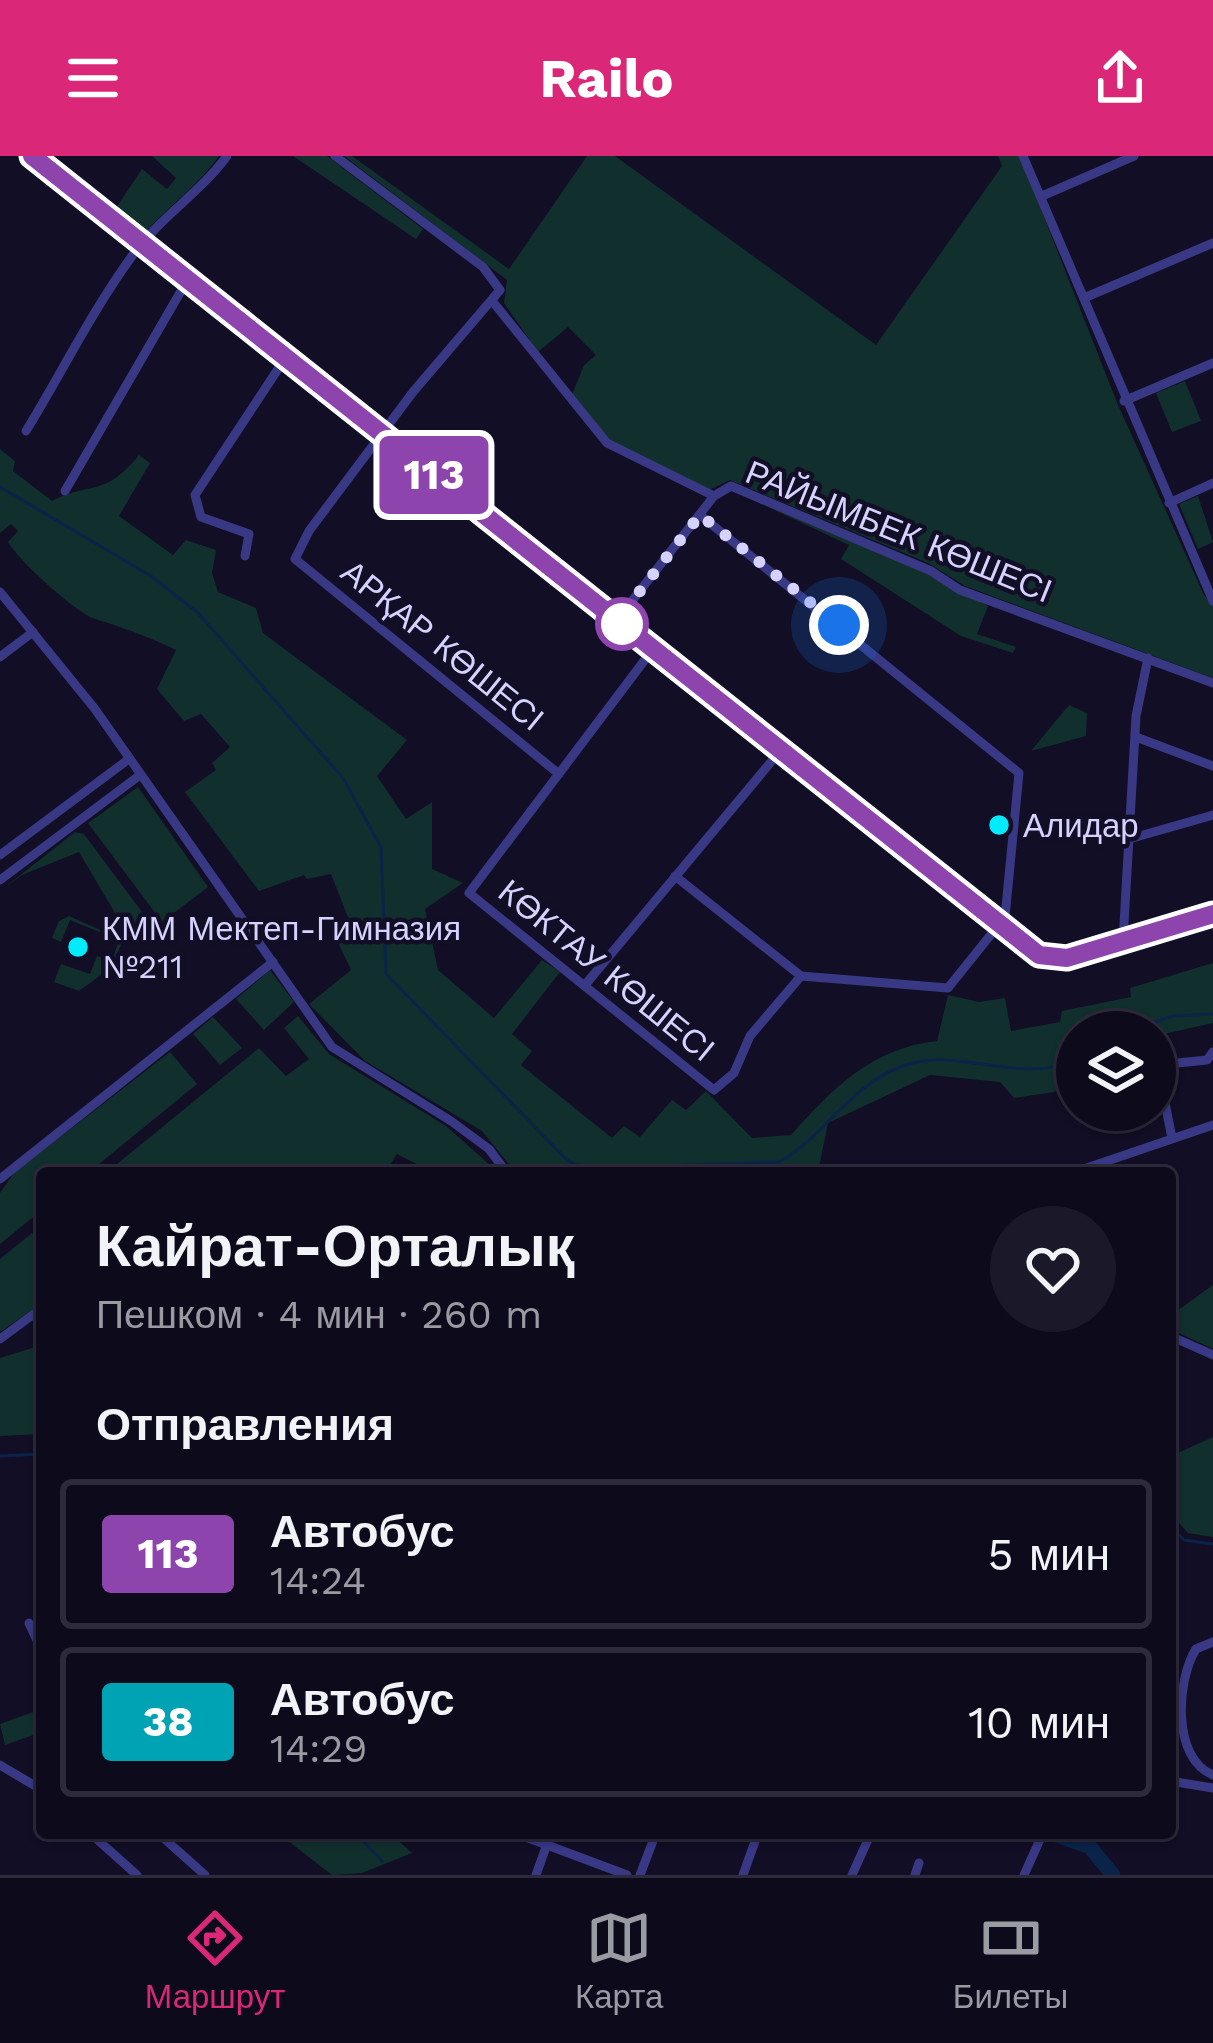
<!DOCTYPE html>
<html lang="ru">
<meta charset="utf-8">
<style>
:root{--surface:#0d0a1c;--page:#1b1829;--text:#f1f3f6;--muted:#9a9aa3;--line:#2d2b3b;--accent:#db2777}
body{margin:0;font-family:"Work Sans",sans-serif;background:var(--page);color:var(--text);height:100vh;display:flex;flex-direction:column;font-size:45px;white-space:nowrap}
*{box-sizing:border-box;margin:0}
p{font-size:39px;color:var(--muted)}
.icon{flex:none;width:66px;height:66px;fill:none;stroke:currentColor;stroke-width:2;stroke-linecap:round;stroke-linejoin:round}
.map{position:relative;flex:1;overflow:hidden}
.panel{position:absolute;left:36px;top:1011px;width:1140px;height:672px;display:flex;flex-direction:column;background:var(--surface);border-radius:12px;box-shadow:0 3px 9px #0004,0 0 0 3px var(--line)}
.panel>*{flex:none}
.badge{padding:0 24px;border-radius:9px;font-size:42px;line-height:78px}
.tools{position:absolute;left:1056px;top:855px;display:grid;gap:24px}
.tools a{display:grid;place-items:center;width:120px;height:120px;border-radius:50%;background:var(--surface);box-shadow:0 3px 9px #0004,0 0 0 3px var(--line);font-size:60px}
.you{position:absolute;width:60px;height:60px;margin:-30px;border:9px solid #fff;border-radius:50%;background:#1a73e8;box-shadow:0 0 0 18px #1a73e833}
.map>.badge{position:absolute;translate:-50% -50%;box-shadow:0 0 0 6px #fff}
h2{padding:0 60px;font-size:45px;line-height:108px}
.round{display:grid;place-items:center;flex:none;width:126px;height:126px;border-radius:63px;background:var(--page)}
.head{display:flex;align-items:center;justify-content:space-between;height:204px;padding:0 60px}
h1{font-size:57px;font-weight:700;line-height:90px}
ul{padding:0;list-style:none}
li{display:flex;align-items:center;gap:36px;height:150px;margin:0 24px 18px;padding:0 36px;border:6px solid var(--line);border-radius:12px}
li div{flex:1}
li b{display:block;font-size:45px}
li em{font-style:normal}
li .badge{min-width:132px;font-weight:700;text-align:center}
header{display:flex;justify-content:space-between;align-items:center;height:156px;padding:0 60px;background:var(--accent);color:#fff;font-size:54px;font-weight:700}
.tab-bar{display:flex;justify-content:space-around;align-items:center;height:168px;border-top:3px solid var(--line);background:var(--surface);font-size:33px;color:var(--muted)}
.tab-bar a{display:grid;justify-items:center;gap:6px}
.tab-bar .on{color:var(--accent)}
.map>svg:first-child{display:block}
.green{fill:#112f2d}
.lines{fill:none;stroke-linecap:round;stroke-linejoin:round}
.stream{stroke:#0a2348;stroke-width:3}
.river{stroke:#0a2348;stroke-width:15}
.minor{stroke:#383885;stroke-width:9}
.line-casing{stroke:#fff;stroke-width:27}
.line{stroke:#8e44ad;stroke-width:18}
.walk{stroke:#d6d2ff;stroke-width:12;stroke-dasharray:0 21.6}
.stop-dot{fill:#fff;stroke:#8e44ad;stroke-width:6}
.poi-dot{fill:#00ecfd;stroke:#110e25;stroke-width:4.5}
.labels{text-anchor:middle;stroke-width:9;stroke-linejoin:round;paint-order:stroke}
.street-label{font-size:33px;fill:#d6d2ff;stroke:#110e25}
.poi-label{font-size:33px;fill:#d6d2ff;stroke:#110e25;text-anchor:start}
</style>
<header><svg class="icon" aria-label="menu" viewBox="0 0 24 24"><path d="M4 6h16M4 12h16M4 18h16"/></svg>Railo<svg class="icon" aria-label="share" viewBox="0 0 24 24"><path d="M12 15V3M7 8l5-5 5 5M5 13v7h14v-7"/></svg></header>
<div class="map">
<svg width="1213" height="1719" viewBox="0 0 1213 1719">
<rect width="100%" height="100%" fill="#110e25"/>
<!-- green -->
<g class="green">
<path d="M152,0H219C197,31 167,51 141,81L112,58L142,13L167,33L176,22Z"/>
<polygon points="293,0 327,0 423,73 416,83"/>
<polygon points="344,0 352,0 509,113 587,0 615,0 876,189 1002,10 998,0 1020,0 1118,249 1204,439 1213,448 1213,522 965,430 928,407 730,324 709,334 614,290 571,241 584,209 596,199 568,171 538,196 504,147 507,124"/>
<polygon points="1185,225 1201,265 1172,276 1156,237"/>
<path d="M0,293L15,305L13,315L52,345C91,325 104,342 139,299L150,307L119,360L173,399L186,384L216,394L212,417L218,436L256,452L263,477L407,584L377,620L406,663L432,646V713L463,727L425,753L438,814L494,862L542,804L560,816L512,878L532,895L521,909L612,982L624,970L640,981L672,944L686,954L706,935L752,982L791,979C834,931 872,892 937,885L948,839L979,846L1005,842L1011,875L1060,866L1062,855L1131,841L1130,832L1213,807V867L1155,880L1077,876V924L1054,936L1014,942L1000,926L930,919L828,967L819,1011L797,1017H516L482,975L365,905L309,848L351,814L335,780L349,764L331,718L307,723L304,719L259,735L185,636L216,614L212,607L230,591L201,558L184,565L157,533L176,494C147,480 124,472 95,463C76,457 17,403 8,386L18,375L11,368L0,377Z"/>
<polygon points="738,337 941,424 988,450 977,478 1016,491 1013,497 961,480 841,403 849,389"/>
<polygon points="1198,340 1213,386 1198,393 1179,348"/>
<polygon points="1069,549 1087,557 1086,580 1031,595"/>
<polygon points="138,631 208,731 162,766 88,667"/>
<polygon points="75,676 84,678 148,764 128,779 79,696 22,719 0,735"/>
<polygon points="69,760 123,784 112,811 79,835 54,826 61,808 90,818 97,800 112,805 119,784 70,764 61,786 52,782 59,765"/>
<polygon points="270,814 294,846 264,874 236,843"/>
<polygon points="298,860 329,898 446,970 499,1017 434,1017 397,998 385,1017 106,1017 259,892 286,920 309,903 284,872"/>
<polygon points="213,861 242,892 220,909 193,878"/>
<polygon points="170,896 197,928 88,1017 42,1017 42,1054 0,1088 0,1037 14,1017"/>
<polygon points="32,1077 42,1089 42,1147 0,1176 0,1103"/>
<polygon points="1213,1129 1213,1193 1170,1173 1174,1157"/>
<polygon points="42,1189 42,1278 0,1280 0,1202"/>
<polygon points="1213,1281 1213,1381 1188,1377 1170,1357 1170,1290 1180,1296"/>
<polygon points="39,1554 42,1576 5,1589 0,1568"/>
<polygon points="278,1677 390,1677 412,1697 362,1717 332,1719"/>
</g>
<g class="lines">
<!-- stream -->
<g class="stream">
<path d="M0,331L151,420L198,457L343,622L381,691L386,818L567,1004L584,1013L779,1006C825,981 848,930 903,910C961,889 1019,931 1077,903"/>
<polyline points="1123,876 1173,860 1213,858"/>
<polyline points="0,1300 42,1298"/>
<polyline points="1170,1370 1184,1384 1213,1388"/>
<polyline points="356,1677 382,1705"/>
</g>
<!-- river -->
<polyline class="river" points="1051,1677 1090,1691 1113,1719"/>
<!-- minor -->
<g class="minor">
<polyline points="32,0 1039,799 1067,802 1213,757"/>
<polyline points="335,0 483,111 500,134 413,236 309,375 295,403 559,618"/>
<polyline points="1023,0 1213,445"/>
<polyline points="1042,40 1134,0"/>
<polyline points="1084,142 1213,87"/>
<polyline points="493,146 607,287 714,340"/>
<polyline points="1124,245 1213,207"/>
<path d="M26,275C61,218 92,155 132,100C160,61 199,38 227,0"/>
<polyline points="65,335 188,123"/>
<polyline points="1169,347 1213,327"/>
<polyline points="700,359 1019,617 1005,761 948,832 801,820"/>
<polyline points="245,400 249,378 201,361 195,339 286,201"/>
<polyline points="0,436 95,553 332,891 451,965 489,993 507,1017"/>
<polyline points="617,464 714,340 731,330 931,415 960,434 1213,527"/>
<polyline points="653,493 469,737 714,934 734,917 750,880 801,820"/>
<polyline points="0,501 33,476"/>
<polyline points="1136,581 1213,610"/>
<polyline points="1129,683 1213,659"/>
<polyline points="0,699 129,603"/>
<polyline points="675,720 801,820"/>
<polyline points="0,724 140,619"/>
<polyline points="1123,785 1136,560 1148,502"/>
<polyline points="585,829 781,594"/>
<polyline points="1155,897 1172,982"/>
<polyline points="1158,909 1207,904 1213,896"/>
<polyline points="1072,1017 1213,969"/>
<polyline points="0,1023 273,806"/>
<polyline points="1170,1180 1213,1199"/>
<polyline points="0,1183 42,1152"/>
<polyline points="29,1467 42,1495"/>
<path d="M1213,1486L1196,1493C1176,1525 1172,1603 1213,1619"/>
<polyline points="0,1609 42,1634"/>
<polyline points="1170,1625 1213,1632"/>
<polyline points="90,1677 137,1719"/>
<polyline points="158,1677 205,1719"/>
<polyline points="515,1677 627,1719"/>
<polyline points="536,1719 551,1677"/>
<polyline points="640,1719 656,1677"/>
<polyline points="743,1719 758,1677"/>
<polyline points="852,1719 871,1677"/>
<polyline points="915,1719 919,1707"/>
<polyline points="1024,1719 1043,1677"/>
</g>
</g>
<g class="lines">
<defs>
<polyline id="line" points="32,0 1039,799 1067,802 1213,758"/>
</defs>
<!-- line casing -->
<use href="#line" class="line-casing"/>
<!-- line -->
<use href="#line" class="line"/>
<!-- walk -->
<polyline class="walk" points="622,468 617,464 700,359 839,469"/>
</g>
<!-- markers -->
<circle class="stop-dot" cx="622" cy="468" r="24"/>
<g class="poi-dot">
<circle cx="999" cy="669" r="12"/>
<circle cx="78" cy="791" r="12"/>
</g>
<g class="labels">
<!-- street labels -->
<g class="street-label">
<text transform="translate(899 375) rotate(22)" y="12">РАЙЫМБЕК КӨШЕСІ</text>
<text transform="translate(443 489) rotate(39)" y="12">АРҚАР КӨШЕСІ</text>
<text transform="translate(607 814) rotate(39)" y="12">КӨКТАУ КӨШЕСІ</text>
</g>
<!-- poi labels -->
<g class="poi-label">
<text x="1023" y="681">Алидар</text>
<text x="102" y="784">КММ Мектеп-Гимназия<tspan x="102" dy="38">№211</tspan></text>
</g>
</g>
</svg>
<div class="tools">
<a><svg class="icon" aria-label="layers" viewBox="0 0 24 24"><path d="M12 4l9 5-9 5-9-5zM3 14l9 5 9-5"/></svg></a>
</div>
<div class="you" style="left:839px;top:469px"></div>
<b class="badge" style="left:434px;top:319px;background:#8e44ad;color:#fff">113</b>
<section class="panel">
<div class="head"><div><h1>Кайрат-Орталық</h1><p>Пешком · 4 мин · 260 m</p></div><a class="round"><svg class="icon" aria-label="heart" viewBox="0 0 24 24"><path d="M12 20l-8-8c-3-5 5-10 8-4 3-6 11-1 8 4z"/></svg></a></div>
<h2>Отправления</h2>
<ul>
<li><span class="badge" style="background:#8e44ad;color:#fff">113</span><div><b>Автобус</b><p>14:24</p></div><em>5 мин</em></li>
<li><span class="badge" style="background:#00a3b4;color:#fff">38</span><div><b>Автобус</b><p>14:29</p></div><em>10 мин</em></li>
</ul>
</section>
</div>
<nav class="tab-bar">
<a class="on"><svg class="icon" aria-label="directions" viewBox="0 0 24 24"><path d="M12 3l9 9-9 9-9-9zM9 14v-3h6M13 9l2 2-2 2"/></svg>Маршрут</a>
<a><svg class="icon" aria-label="map" viewBox="0 0 24 24"><path d="M3 6l6-2 6 2 6-2v14l-6 2-6-2-6 2zM9 4v14M15 6v14"/></svg>Карта</a>
<a><svg class="icon" aria-label="tickets" viewBox="0 0 24 24"><path d="M3 7h18v10H3zM15 7v10"/></svg>Билеты</a>
</nav>
